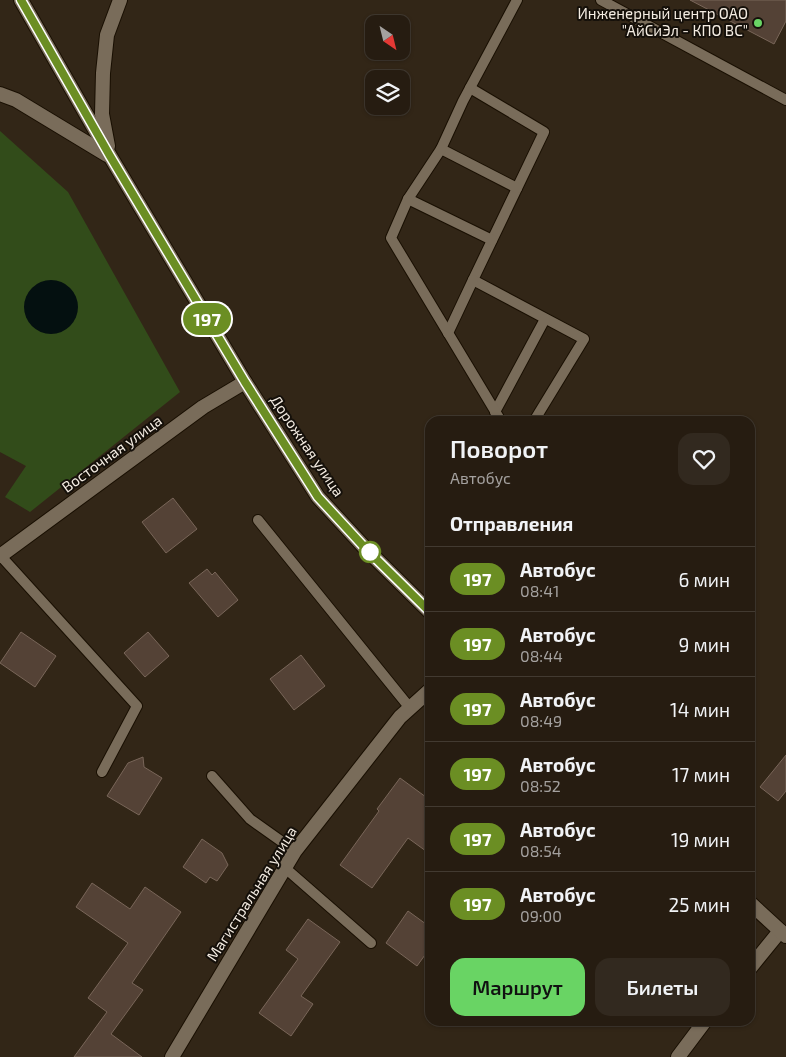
<!DOCTYPE html>
<html lang="ru">
<meta charset="utf-8">
<style>
:root{--surface:#261c11;--page:#32291f;--text:#f1f3f6;--muted:#a4a19f;--line:#423a31;--accent:#69d464}
body{margin:0;font-family:"Exo 2",sans-serif;background:var(--page);color:var(--text);height:100vh;display:flex;flex-direction:column;font-size:19px;white-space:nowrap}
*{box-sizing:border-box;margin:0}
p{font-size:16px;color:var(--muted)}
.icon{flex:none;width:28px;height:28px;fill:none;stroke:currentColor;stroke-width:2;stroke-linecap:round;stroke-linejoin:round}
.map{position:relative;flex:1;overflow:hidden}
.panel{position:absolute;left:425px;top:416px;width:330px;height:610px;display:flex;flex-direction:column;background:var(--surface);border-radius:15px;box-shadow:0 1px 4px #0004,0 0 0 1px var(--line)}
.panel>*{flex:none}
.badge{padding:0 10px;border-radius:16px;font-size:18px;line-height:32px}
.needle{width:32px;rotate:145deg}
.tools{position:absolute;left:365px;top:15px;display:grid;gap:10px}
.tools a{display:grid;place-items:center;width:45px;height:45px;border-radius:10px;background:var(--surface);box-shadow:0 1px 4px #0004,0 0 0 1px var(--line);font-size:25px}
.map>.badge{position:absolute;translate:-50% -50%;box-shadow:0 0 0 2px #fff}
h2{padding:0 25px;font-size:19px;line-height:45px}
.round{display:grid;place-items:center;flex:none;width:52px;height:52px;border-radius:15px;background:var(--page)}
.head{display:flex;align-items:center;justify-content:space-between;height:85px;padding:0 25px}
h1{font-size:24px;font-weight:600;line-height:38px}
.cta{display:flex;gap:10px;margin-top:auto;padding:10px 25px}
.cta a{flex:1;height:58px;border-radius:15px;background:var(--accent);color:#111;font-size:20px;font-weight:600;line-height:58px;text-align:center}
.cta a+a{background:var(--page);color:var(--text)}
ul{padding:0;list-style:none}
li{display:flex;align-items:center;gap:15px;height:65px;padding:0 25px;border-top:1px solid var(--line)}
li div{flex:1}
li b{display:block;font-size:19px}
li em{font-style:normal}
li .badge{min-width:55px;font-weight:700;text-align:center}
.map>svg:first-child{display:block}
.green{fill:#324c1a}
.water{fill:#041010}
.building{fill:#544236;stroke:#796659}
.lines{fill:none;stroke-linecap:round;stroke-linejoin:round}
.service-casing{stroke:#190f02;stroke-width:12}
.minor-casing{stroke:#190f02;stroke-width:16}
.tertiary-casing{stroke:#190f02;stroke-width:16}
.service{stroke:#796c5a;stroke-width:10}
.minor{stroke:#796c5a;stroke-width:14}
.tertiary{stroke:#796c5a;stroke-width:14}
.line-casing{stroke:#fff;stroke-width:11}
.line{stroke:#6b8e23;stroke-width:8}
.poi-dot{fill:#69d464;stroke:#15100a;stroke-width:2}
.stop-dot{fill:#fff;stroke:#6b8e23;stroke-width:2.5}
.labels{text-anchor:middle;stroke-width:4;stroke-linejoin:round;paint-order:stroke}
.poi-label{font-size:15px;fill:#f4ece2;stroke:#15100a;text-anchor:end}
.street-label{font-size:15px;fill:#f4ece2;stroke:#15100a}
</style>
<div class="map">
<svg width="786" height="1057" viewBox="0 0 786 1057">
<rect width="100%" height="100%" fill="#322617"/>
<!-- green -->
<polygon class="green" points="0,131 68,192 180,392 30,512 5,497 26,466 0,452"/>
<!-- water -->
<circle class="water" cx="51" cy="307" r="27"/>
<!-- building -->
<g class="building">
<polygon points="690,0 786,0 786,21 774,44"/>
<polygon points="173,498 197,529 166,553 142,522"/>
<polygon points="207,569 212,575 215,572 238,600 218,617 189,583"/>
<polygon points="21,632 56,656 35,687 0,663"/>
<polygon points="148,632 169,656 145,677 124,653"/>
<polygon points="301,655 325,686 294,710 270,679"/>
<polygon points="786,755 786,791 778,801 760,787"/>
<polygon points="143,757 144,767 162,778 139,815 107,796 128,763"/>
<polygon points="400,778 430,800 430,854 408,838 372,888 340,865 379,811 377,809"/>
<polygon points="202,839 222,853 228,865 217,881 210,877 206,883 183,867"/>
<polygon points="92,883 130,909 145,887 181,912 132,983 143,990 111,1034 142,1057 74,1057 107,1012 88,998 128,943 76,907"/>
<polygon points="408,911 430,927 430,948 417,966 386,943"/>
<polygon points="308,919 340,942 301,996 313,1004 291,1036 259,1013 298,959 286,950"/>
</g>
<g class="lines">
<defs>
<g id="service">
<polyline points="601,0 786,100"/>
<polyline points="470,88 544,132 473,280 584,339 534,421"/>
<polyline points="441,149 517,188"/>
<polyline points="408,199 492,240"/>
<polyline points="448,333 473,280"/>
<polyline points="495,412 545,319"/>
<polyline points="501,421 391,238 408,199 441,149 463,101 517,0"/>
<polyline points="258,520 410,708"/>
<polyline points="0,555 137,706 102,772"/>
<polyline points="212,776 250,819 295,851"/>
<polyline points="284,867 371,943"/>
</g>
<g id="minor">
<polyline points="0,556 203,407 245,382"/>
<polyline points="750,968 780,931"/>
<polyline points="172,1057 295,851 400,717 430,690"/>
<polyline points="678,1057 705,1021"/>
</g>
<g id="tertiary">
<polyline points="21,0 110,156 245,382 318,497 366,549 430,612"/>
<polyline points="0,94 16,100 107,155"/>
<polyline points="108,146 102,114 103,73 107,35 120,0"/>
<polyline points="750,903 786,936"/>
</g>
</defs>
<!-- service casing -->
<use href="#service" class="service-casing"/>
<!-- minor casing -->
<use href="#minor" class="minor-casing"/>
<!-- tertiary casing -->
<use href="#tertiary" class="tertiary-casing"/>
<!-- service -->
<use href="#service" class="service"/>
<!-- minor -->
<use href="#minor" class="minor"/>
<!-- tertiary -->
<use href="#tertiary" class="tertiary"/>
</g>
<g class="lines">
<defs>
<polyline id="line" points="21,0 110,156 245,382 318,497 366,549 430,612"/>
</defs>
<!-- line casing -->
<use href="#line" class="line-casing"/>
<!-- line -->
<use href="#line" class="line"/>
</g>
<!-- markers -->
<circle class="poi-dot" cx="758" cy="23" r="5"/>
<circle class="stop-dot" cx="370" cy="552" r="10"/>
<g class="labels">
<!-- poi labels -->
<g class="poi-label">
<text x="748" y="19">Инженерный центр ОАО<tspan x="748" dy="17">"АйСиЭл - КПО ВС"</tspan></text>
</g>
<!-- street labels -->
<g class="street-label">
<text transform="translate(307 446) rotate(56)" y="5">Дорожная улица</text>
<text transform="translate(112 454) rotate(-36)" y="5">Восточная улица</text>
<text transform="translate(252 894) rotate(-58)" y="5">Магистральная улица</text>
</g>
</g>
</svg>
<div class="tools">
<a><svg class="needle" viewBox="-14 -14 28 28"><path d="M0-13l5 13h-10z" fill="#e53935"/><path d="M0 13l5-13h-10z" fill="#a4a19f"/></svg></a>
<a><svg class="icon" aria-label="layers" viewBox="0 0 24 24"><path d="M12 4l9 5-9 5-9-5zM3 14l9 5 9-5"/></svg></a>
</div>
<b class="badge" style="left:207px;top:319px;background:#6b8e23;color:#fff">197</b>
<section class="panel">
<div class="head"><div><h1>Поворот</h1><p>Автобус</p></div><a class="round"><svg class="icon" aria-label="heart" viewBox="0 0 24 24"><path d="M12 20l-8-8c-3-5 5-10 8-4 3-6 11-1 8 4z"/></svg></a></div>
<h2>Отправления</h2>
<ul>
<li><span class="badge" style="background:#6b8e23;color:#fff">197</span><div><b>Автобус</b><p>08:41</p></div><em>6 мин</em></li>
<li><span class="badge" style="background:#6b8e23;color:#fff">197</span><div><b>Автобус</b><p>08:44</p></div><em>9 мин</em></li>
<li><span class="badge" style="background:#6b8e23;color:#fff">197</span><div><b>Автобус</b><p>08:49</p></div><em>14 мин</em></li>
<li><span class="badge" style="background:#6b8e23;color:#fff">197</span><div><b>Автобус</b><p>08:52</p></div><em>17 мин</em></li>
<li><span class="badge" style="background:#6b8e23;color:#fff">197</span><div><b>Автобус</b><p>08:54</p></div><em>19 мин</em></li>
<li><span class="badge" style="background:#6b8e23;color:#fff">197</span><div><b>Автобус</b><p>09:00</p></div><em>25 мин</em></li>
</ul>
<div class="cta"><a>Маршрут</a><a>Билеты</a></div>
</section>
</div>
